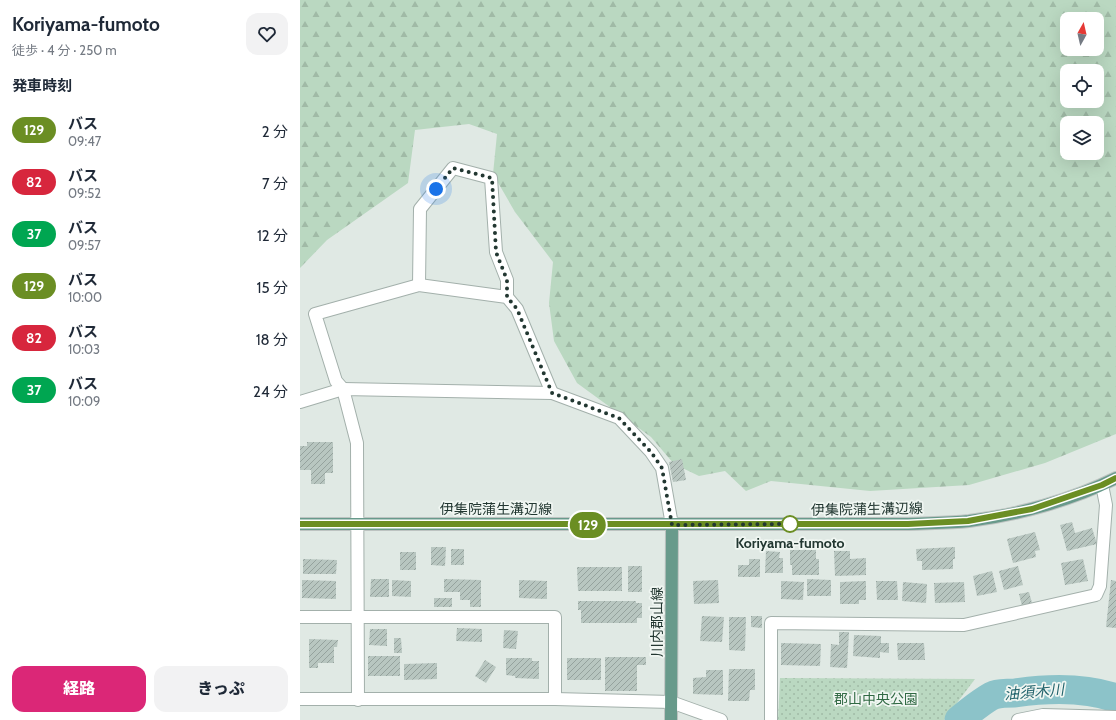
<!DOCTYPE html>
<html lang="ja">
<meta charset="utf-8">
<style>
:root{--surface:#fff;--page:#f2f2f3;--text:#1f2937;--muted:#747a83;--accent:#db2777}
body{margin:0;font-family:Cabin,"Noto Sans JP",sans-serif;background:var(--page);color:var(--text);height:100vh;display:flex;flex-direction:column;font-size:15px;white-space:nowrap}
*{box-sizing:border-box;margin:0}
p{font-size:13px;color:var(--muted)}
.icon{flex:none;width:22px;height:22px;fill:none;stroke:currentColor;stroke-width:2;stroke-linecap:round;stroke-linejoin:round}
.map{position:relative;flex:1;overflow:hidden}
.details{display:flex;flex-direction:column;background:var(--surface);width:300px}
.details>*{flex:none}
.badge{padding:0 8px;border-radius:13px;font-size:14px;line-height:26px}
.needle{width:26px;rotate:8deg}
.buttons{position:absolute;left:760px;top:12px;display:grid;gap:8px}
.buttons a{display:grid;place-items:center;width:44px;height:44px;border-radius:8px;background:var(--surface);box-shadow:0 4px 16px #0002;font-size:20px}
.you{position:absolute;width:20px;height:20px;margin:-10px;border:3px solid #fff;border-radius:50%;background:#1a73e8;box-shadow:0 0 0 6px #1a73e833}
.map>.badge{position:absolute;translate:-50% -50%;box-shadow:0 0 0 2px #fff}
h2{padding:0 12px;font-size:15px;line-height:36px}
.round{display:grid;place-items:center;flex:none;width:42px;height:42px;border-radius:12px;background:var(--page)}
.overview{display:flex;align-items:center;justify-content:space-between;height:68px;padding:0 12px}
h1{font-size:19px;font-weight:800;line-height:30px}
.button{display:flex;gap:8px;margin-top:auto;padding:8px 12px}
.button a{flex:1;height:46px;border-radius:12px;background:var(--accent);color:#fff;font-size:16px;font-weight:800;line-height:46px;text-align:center}
.button a+a{background:var(--page);color:var(--text)}
ul{padding:0;list-style:none}
li{display:flex;align-items:center;gap:12px;height:52px;padding:0 12px}
li div{flex:1}
li b{display:block;font-size:15px}
li em{font-style:normal}
li .badge{min-width:44px;font-weight:700;text-align:center}
main{display:flex;flex:1;min-height:0}
.map>svg:first-child{display:block}
.grass{fill:url(#grass-dots)}
.forest{fill:url(#forest-firs);fill-rule:evenodd}
.lines{fill:none;stroke-linecap:round;stroke-linejoin:round}
.river{stroke:#8cc3c9;stroke-width:29}
.building{fill:url(#building-hatch)}
.street-casing{stroke:#a3b0ab;stroke-width:14}
.primary-casing{stroke:#bdc3c1;stroke-width:14}
.street{stroke:#fff;stroke-width:12}
.primary{stroke:#689a8b;stroke-width:12}
.line-casing{stroke:#fff;stroke-width:9}
.line{stroke:#6b8e23;stroke-width:6}
.walk{stroke:#223731;stroke-width:4;stroke-dasharray:0 7.2}
.stop-dot{fill:#fff;stroke:#6b8e23;stroke-width:2}
.labels{text-anchor:middle;stroke-width:3.5;stroke-linejoin:round;paint-order:stroke}
.street-label{font-size:14px;fill:#223731;stroke:#f0f6f2}
.stop-label{font-size:14px;font-weight:bold;fill:#223731;stroke:#f0f6f2}
.park-label{font-size:14px;fill:#316a44;stroke:#f0f6f2}
.water-label{font-size:15px;font-style:italic;fill:#23646d;stroke:#f0f6f2}
</style>
<main>
<section class="details">
<div class="overview"><div><h1>Koriyama-fumoto</h1><p>徒歩 · 4 分 · 250 m</p></div><a class="round"><svg class="icon" aria-label="heart" viewBox="0 0 24 24"><path d="M12 20l-8-8c-3-5 5-10 8-4 3-6 11-1 8 4z"/></svg></a></div>
<h2>発車時刻</h2>
<ul>
<li><span class="badge" style="background:#6b8e23;color:#fff">129</span><div><b>バス</b><p>09:47</p></div><em>2 分</em></li>
<li><span class="badge" style="background:#d7263d;color:#fff">82</span><div><b>バス</b><p>09:52</p></div><em>7 分</em></li>
<li><span class="badge" style="background:#00a651;color:#fff">37</span><div><b>バス</b><p>09:57</p></div><em>12 分</em></li>
<li><span class="badge" style="background:#6b8e23;color:#fff">129</span><div><b>バス</b><p>10:00</p></div><em>15 分</em></li>
<li><span class="badge" style="background:#d7263d;color:#fff">82</span><div><b>バス</b><p>10:03</p></div><em>18 分</em></li>
<li><span class="badge" style="background:#00a651;color:#fff">37</span><div><b>バス</b><p>10:09</p></div><em>24 分</em></li>
</ul>
<div class="button"><a>経路</a><a>きっぷ</a></div>
</section>
<div class="map">
<svg width="816" height="720" viewBox="0 0 816 720">
<defs>
<pattern id="grass-dots" width="8" height="8" patternUnits="userSpaceOnUse"><rect width="8" height="8" fill="#bad8c1"/><path d="M2 2h.1M6 6h.1" fill="none" stroke="#a0baa6" stroke-width="1.8" stroke-linecap="round"/></pattern>
<pattern id="forest-firs" width="22" height="20" patternUnits="userSpaceOnUse"><rect width="22" height="20" fill="#bad8c1"/><path d="M5 1l3.5 6h-7zM16 11l3.5 6h-7z" fill="#a0baa6"/></pattern>
<pattern id="building-hatch" width="6" height="6" patternUnits="userSpaceOnUse"><rect width="6" height="6" fill="#b8c6c0"/><path d="M-1 1l2-2M0 6l6-6M5 7l2-2" fill="none" stroke="#95a29d"/></pattern>
</defs>
<rect width="100%" height="100%" fill="#e0e9e4"/>
<!-- grass -->
<polygon class="grass" points="480,678 675,679 644,720 478,720"/>
<!-- forest -->
<path class="forest" d="M0,0H816V434L745,463L669,485L570,491L471,481L446,491L425,471L399,476L374,464L351,437L277,383L254,341L249,303L253,262L215,212L193,174L197,134L169,124L115,130L108,183L27,240L0,268ZM767,19H797V49H767ZM767,71H797V101H767ZM767,123H797V153H767Z"/>
<g class="lines">
<!-- river -->
<path class="river" d="M659,720C666,714 686,698 694,695C700,693 709,693 715,693C749,688 784,687 816,698"/>
</g>
<!-- building -->
<g class="building">
<polygon points="7,442 33,442 33,473 25,473 25,484 11,484 11,470 0,470 0,446 7,446"/>
<polygon points="382,459 386,480 373,482 369,462"/>
<polygon points="772,522 775,533 792,528 797,544 767,551 760,525"/>
<polygon points="735,532 740,550 735,551 736,557 713,563 707,539"/>
<polygon points="131,547 146,547 145,566 131,565"/>
<polygon points="655,547 655,559 653,559 653,569 622,570 622,561 617,561 616,549"/>
<rect x="151" y="549" width="13" height="16"/>
<polygon points="490,550 516,550 516,559 519,559 519,575 492,575 492,565 490,565"/>
<polygon points="466,551 480,552 479,558 483,558 483,573 465,573"/>
<polygon points="534,551 550,551 550,559 566,558 566,575 535,576"/>
<rect x="100" y="552" width="16" height="18"/>
<polygon points="3,559 37,560 36,574 3,574"/>
<polygon points="449,559 460,559 460,577 438,577 438,565 449,565"/>
<polygon points="783,559 788,581 765,585 761,563"/>
<rect x="328" y="566" width="14" height="26"/>
<polygon points="718,566 723,585 704,590 699,571"/>
<polygon points="277,567 322,567 322,591 278,591"/>
<polygon points="692,571 697,592 677,596 673,576"/>
<polygon points="71,579 89,579 89,597 70,597"/>
<polygon points="144,579 181,580 181,607 170,607 170,600 160,600 160,592 144,592"/>
<polygon points="507,579 531,580 531,596 507,596"/>
<polygon points="2,580 36,581 36,599 2,598"/>
<polygon points="92,580 111,581 111,597 92,596"/>
<polygon points="219,580 247,581 247,599 219,598"/>
<polygon points="418,580 419,603 394,604 393,581"/>
<polygon points="811,580 816,581 816,628 806,627"/>
<polygon points="481,581 504,582 503,600 481,599"/>
<polygon points="566,581 566,600 559,600 559,604 540,604 540,582"/>
<polygon points="576,581 597,581 598,600 577,600"/>
<polygon points="603,582 627,584 626,603 602,601"/>
<polygon points="664,582 665,602 635,603 634,583"/>
<polygon points="729,592 732,603 722,606 719,594"/>
<rect x="134" y="598" width="18" height="9"/>
<polygon points="278,601 336,601 336,603 342,603 342,618 337,618 337,623 281,623 281,610 278,610"/>
<polygon points="402,616 424,617 422,642 400,641"/>
<polygon points="451,616 462,616 462,628 451,627"/>
<polygon points="429,617 446,617 445,651 429,650"/>
<polygon points="157,628 182,629 182,642 156,641"/>
<polygon points="70,629 87,629 87,646 69,645"/>
<polygon points="204,630 218,631 216,649 203,648"/>
<polygon points="539,632 549,632 547,668 530,667 531,644 539,645"/>
<polygon points="554,635 581,636 581,643 589,643 589,653 580,652 580,658 553,656"/>
<polygon points="94,638 101,638 102,653 94,653"/>
<polygon points="9,639 38,640 37,647 34,647 34,663 18,663 18,668 9,668"/>
<polygon points="481,643 521,644 520,666 481,665"/>
<polygon points="597,643 624,643 625,660 598,660"/>
<rect x="68" y="656" width="32" height="20"/>
<polygon points="305,657 346,657 346,665 337,665 337,691 305,691"/>
<polygon points="206,658 232,658 232,661 239,661 239,679 215,678 215,676 206,675"/>
<rect x="267" y="658" width="34" height="22"/>
<polygon points="185,660 196,667 186,683 175,676"/>
<polygon points="137,663 137,679 104,680 104,664"/>
<polygon points="429,669 455,669 455,690 450,690 449,701 428,701"/>
<polygon points="406,670 423,670 423,695 393,694 393,678 406,677"/>
</g>
<g class="lines">
<defs>
<g id="street">
<polyline points="119,285 120,209 153,168 191,178 196,252 207,280 207,297"/>
<polyline points="0,402 43,389 252,393 319,418 351,452 362,468 372,525"/>
<polyline points="0,617 255,617 255,699"/>
<polyline points="0,699 255,699 371,702 421,720"/>
<polyline points="58,700 57,443 43,389 36,381 15,314 119,285 207,297 217,309 252,393"/>
<polyline points="471,720 471,623 664,625 796,595 800,586 806,505 802,485"/>
<polyline points="718,720 743,715 816,717"/>
</g>
<g id="primary">
<path d="M0,524H608C628,523 649,523 669,521C718,515 772,500 816,478"/>
<polyline points="371,720 372,525"/>
</g>
</defs>
<!-- street casing -->
<use href="#street" class="street-casing"/>
<!-- primary casing -->
<use href="#primary" class="primary-casing"/>
<!-- street -->
<use href="#street" class="street"/>
<!-- primary -->
<use href="#primary" class="primary"/>
</g>
<g class="lines">
<defs>
<polyline id="line" points="0,524 608,524 668,521 732,509 802,485 816,478"/>
</defs>
<!-- line casing -->
<use href="#line" class="line-casing"/>
<!-- line -->
<use href="#line" class="line"/>
<!-- walk -->
<polyline class="walk" points="136,189 153,168 192,178 196,252 207,280 207,297 217,309 252,393 319,418 351,452 362,468 372,525 490,524"/>
</g>
<!-- markers -->
<circle class="stop-dot" cx="490" cy="524" r="8"/>
<g class="labels">
<!-- street labels -->
<g class="street-label">
<text x="196" y="514">伊集院蒲生溝辺線</text>
<text transform="translate(567 509) rotate(-1)" y="5">伊集院蒲生溝辺線</text>
<text transform="translate(357 622) rotate(-90)" y="5">川内郡山線</text>
</g>
<!-- stop labels -->
<g class="stop-label">
<text x="490" y="548">Koriyama-fumoto</text>
</g>
<!-- park labels -->
<g class="park-label">
<text x="576" y="704">郡山中央公園</text>
</g>
<!-- water labels -->
<g class="water-label">
<text transform="translate(734 692) rotate(-5)" y="5">油須木川</text>
</g>
</g>
</svg>
<div class="buttons">
<a><svg class="needle" viewBox="-14 -14 28 28"><path d="M0-13l5 13h-10z" fill="#e53935"/><path d="M0 13l5-13h-10z" fill="#747a83"/></svg></a>
<a><svg class="icon" aria-label="locate" viewBox="0 0 24 24"><circle cx="12" cy="12" r="6"/><path d="M12 2v4M12 18v4M2 12h4M18 12h4"/></svg></a>
<a><svg class="icon" aria-label="layers" viewBox="0 0 24 24"><path d="M12 4l9 5-9 5-9-5zM3 14l9 5 9-5"/></svg></a>
</div>
<div class="you" style="left:136px;top:189px"></div>
<b class="badge" style="left:288px;top:525px;background:#6b8e23;color:#fff">129</b>
</div>
</main>
